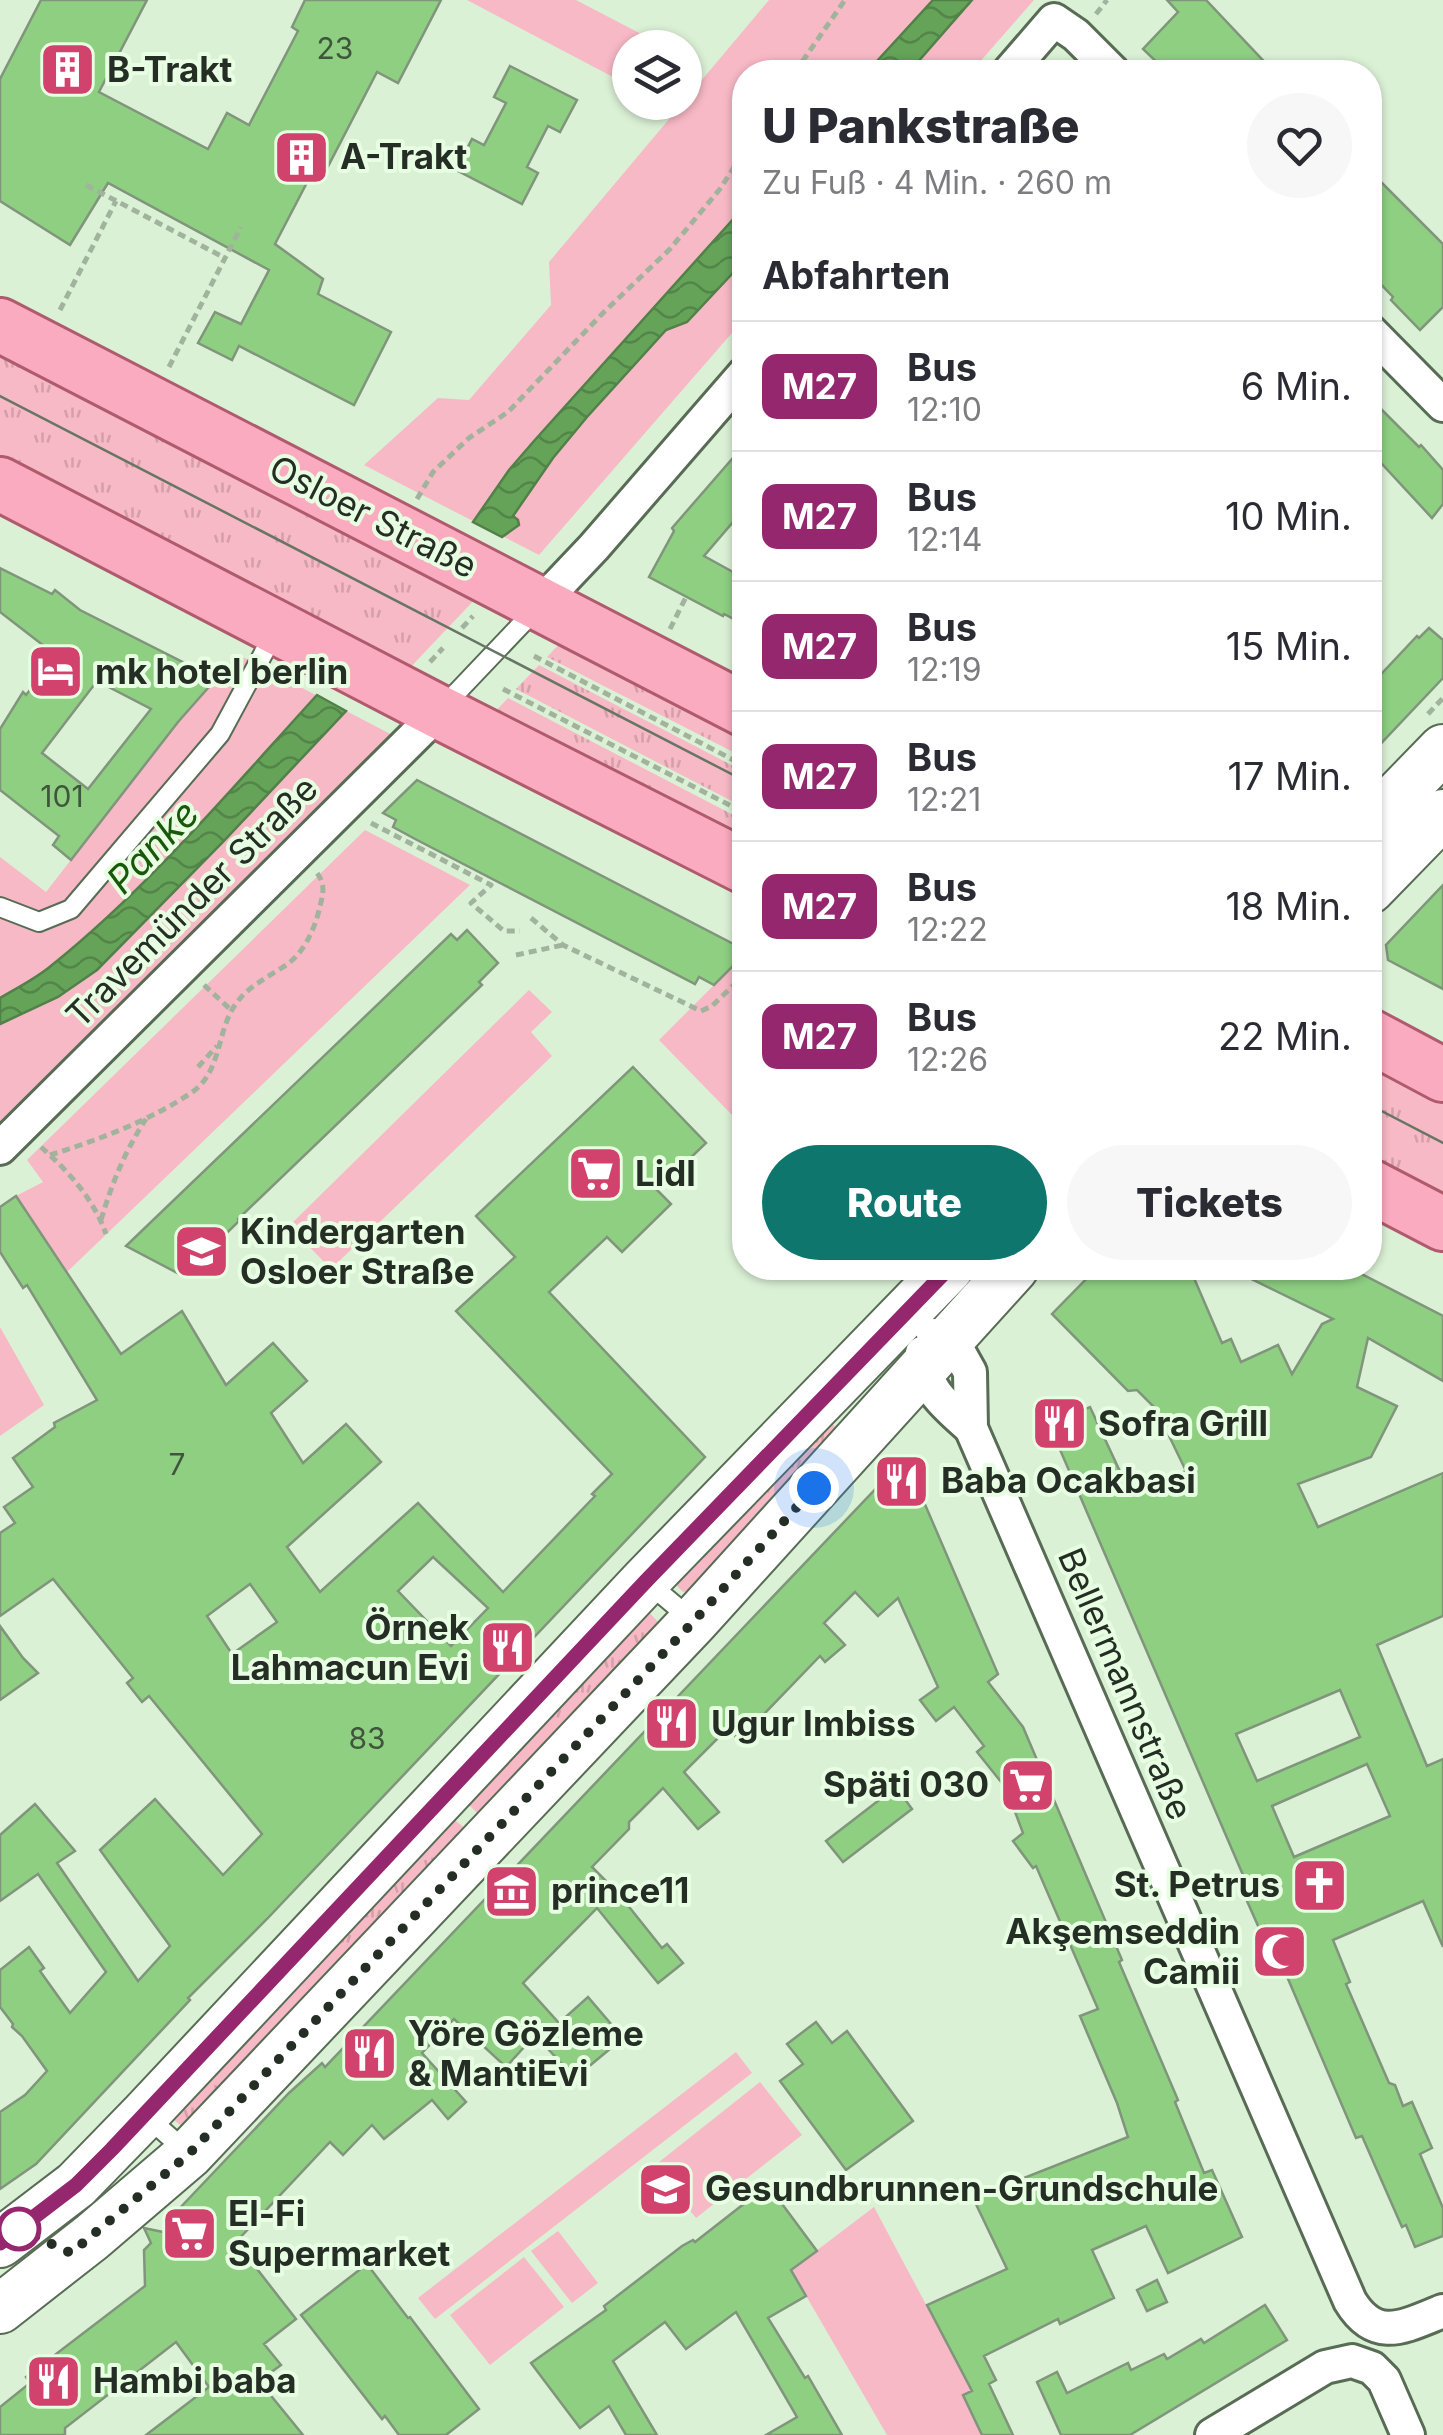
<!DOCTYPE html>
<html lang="de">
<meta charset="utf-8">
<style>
:root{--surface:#fff;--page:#f7f7f7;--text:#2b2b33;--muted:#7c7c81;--line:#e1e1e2;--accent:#0f766e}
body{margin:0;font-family:Inter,sans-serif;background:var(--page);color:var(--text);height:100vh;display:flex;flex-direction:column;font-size:38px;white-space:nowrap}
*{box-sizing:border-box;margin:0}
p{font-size:32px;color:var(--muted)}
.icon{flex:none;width:55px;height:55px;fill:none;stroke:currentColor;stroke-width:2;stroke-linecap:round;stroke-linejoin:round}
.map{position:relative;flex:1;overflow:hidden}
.details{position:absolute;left:732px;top:60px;width:650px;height:1220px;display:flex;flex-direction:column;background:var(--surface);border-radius:40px;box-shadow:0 2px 8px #0004}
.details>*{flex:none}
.badge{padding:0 20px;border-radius:15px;font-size:35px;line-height:65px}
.fabs{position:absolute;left:612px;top:30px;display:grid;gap:20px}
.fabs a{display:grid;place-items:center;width:90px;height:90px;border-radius:50%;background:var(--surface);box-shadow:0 2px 8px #0004;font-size:50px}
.you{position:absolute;width:50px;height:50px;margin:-25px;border:8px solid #fff;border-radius:50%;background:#1a73e8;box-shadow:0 0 0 15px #1a73e833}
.map>.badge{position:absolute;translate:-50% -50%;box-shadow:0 0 0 5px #fff}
h2{padding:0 30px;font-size:38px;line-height:90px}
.round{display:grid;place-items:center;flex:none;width:105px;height:105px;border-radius:52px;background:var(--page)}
.summary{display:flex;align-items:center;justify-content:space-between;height:170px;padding:0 30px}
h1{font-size:48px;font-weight:800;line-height:75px}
.cta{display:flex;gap:20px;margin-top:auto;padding:20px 30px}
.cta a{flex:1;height:115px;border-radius:60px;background:var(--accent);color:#fff;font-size:40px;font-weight:800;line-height:115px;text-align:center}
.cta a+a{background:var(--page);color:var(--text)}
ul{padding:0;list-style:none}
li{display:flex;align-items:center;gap:30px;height:130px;padding:0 30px;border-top:2px solid var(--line)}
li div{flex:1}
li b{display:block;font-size:38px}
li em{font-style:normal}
li .badge{min-width:110px;font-weight:700;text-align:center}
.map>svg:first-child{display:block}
.grass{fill:url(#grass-tufts)}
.park{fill:#f7b9c5}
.water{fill:url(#water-waves);stroke:#528049;stroke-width:2.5}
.building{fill:#8ecf82;stroke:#80957c;stroke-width:2.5;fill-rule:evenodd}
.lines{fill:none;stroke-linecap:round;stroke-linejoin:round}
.service-casing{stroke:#586c55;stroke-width:22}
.minor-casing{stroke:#586c55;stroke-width:38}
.secondary-casing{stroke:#586c55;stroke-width:52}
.primary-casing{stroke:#af5b6d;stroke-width:58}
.path{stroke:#a1b39d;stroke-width:5;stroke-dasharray:8 5;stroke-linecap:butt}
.service{stroke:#fff;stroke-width:18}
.minor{stroke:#fff;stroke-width:32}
.secondary{stroke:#fff;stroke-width:48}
.primary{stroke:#fbabbf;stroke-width:52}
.tram{stroke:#677564;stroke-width:2.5}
.line-casing{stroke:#fff;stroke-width:22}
.line{stroke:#95276e;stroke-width:15}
.walk{stroke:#252e24;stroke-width:10;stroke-dasharray:0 18}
.stop-dot{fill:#fff;stroke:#95276e;stroke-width:5}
.labels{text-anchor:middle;stroke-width:8;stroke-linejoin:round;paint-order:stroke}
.number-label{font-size:30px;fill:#3f563c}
.poi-label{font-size:35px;font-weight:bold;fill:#252e24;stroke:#e8fee3;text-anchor:start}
.street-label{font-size:35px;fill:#252e24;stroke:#e8fee3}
.water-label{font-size:38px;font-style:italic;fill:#19570a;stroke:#e8fee3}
</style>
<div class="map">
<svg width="1443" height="2435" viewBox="0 0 1443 2435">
<defs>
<pattern id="grass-tufts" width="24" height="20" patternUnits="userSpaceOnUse" patternTransform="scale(2.5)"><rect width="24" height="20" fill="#f7b9c5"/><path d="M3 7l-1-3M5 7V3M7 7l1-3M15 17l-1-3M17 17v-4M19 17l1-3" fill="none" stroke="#d49fa9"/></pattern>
<pattern id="water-waves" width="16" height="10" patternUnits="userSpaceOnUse" patternTransform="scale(2.5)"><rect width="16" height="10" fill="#65a359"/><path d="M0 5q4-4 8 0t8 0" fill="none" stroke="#538549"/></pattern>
</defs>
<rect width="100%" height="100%" fill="#dbf1d6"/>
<!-- grass -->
<g class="grass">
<polygon points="0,345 480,594 405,673 0,464"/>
<polygon points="565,638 745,731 745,758 547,657"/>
<polygon points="539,665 745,772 745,808 516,689"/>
<polygon points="508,698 745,821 745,847 490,717"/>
<polygon points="1370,1057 1443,1095 1443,1211 1370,1173"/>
<polygon points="826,1418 841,1432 691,1591 683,1592 674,1583"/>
<polygon points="647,1610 659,1623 480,1816 465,1801"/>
<polygon points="451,1817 467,1830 184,2128 170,2117"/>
</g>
<!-- park -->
<g class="park">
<polygon points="467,0 576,0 666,47 630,48 630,86"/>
<polygon points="769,0 1034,0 971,72 745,72 745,318 539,555 364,465 438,398 469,400 551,305 549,262"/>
<polygon points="237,654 396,737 0,1128 0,857 46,892 177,723"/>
<polygon points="365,830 470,885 66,1273 16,1196 43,1182 27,1160"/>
<polygon points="745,954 745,1109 735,1118 659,1040"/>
<polygon points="529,990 552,1012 531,1032 552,1056 331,1269 289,1226"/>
<polygon points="0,1327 44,1405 0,1436"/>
<polygon points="736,2052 752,2073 435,2319 418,2298"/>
<polygon points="760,2082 802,2135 696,2218 654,2166"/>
<polygon points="874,2207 972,2391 964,2395 982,2435 887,2435 791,2270"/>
<polygon points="558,2231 598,2283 572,2303 531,2251"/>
<polygon points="524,2257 564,2307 490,2365 450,2315"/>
</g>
<!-- water -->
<g class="water">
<polygon points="933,0 972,0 909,72 867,72"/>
<polygon points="745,206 745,260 687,322 666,330 587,417 553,458 513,516 518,520 519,525 502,537 473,522 509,470 534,441"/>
<path d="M317,695L346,711L222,843L97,970L58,997L0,1024V998C17,988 37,978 52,965C150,886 232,788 317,695Z"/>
</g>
<!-- building -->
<g class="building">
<polygon points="41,0 147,0 99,92 208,149 227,113 249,125 298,31 292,27 305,0 441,0 398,83 377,72 322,178 312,173 275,244 323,279 318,294 391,332 354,405 239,346 232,360 198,343 215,312 241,324 269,270 108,183 70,245 0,201 0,79"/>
<polygon points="1167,0 1206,0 1274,72 1167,72 1143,49 1178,12"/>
<polygon points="510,66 577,100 560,132 548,126 527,167 538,173 522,204 456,170 472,139 484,145 506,103 494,97"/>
<polygon points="1370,171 1443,244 1443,307 1420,330 1391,300 1393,297 1370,273"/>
<polygon points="1370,398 1419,447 1421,445 1443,470 1443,504 1432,518 1370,451"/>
<polygon points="745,444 745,508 704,556 742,577 735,592 745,597 745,625 724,614 723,616 649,577 674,531 672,528"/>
<path d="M0,568L52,594L55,590L80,610L216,679L178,722L71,860L53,845L59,836L0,790V729L23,692L26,695L57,656L0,612ZM97,681L151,709L88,789L42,753Z"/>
<polygon points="1429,628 1443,640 1443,678 1370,755 1370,686 1417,636 1419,638"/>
<polygon points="417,780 745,950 745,954 714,985 699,977 695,984 417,840 393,827 396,820 383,813"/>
<polygon points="1443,885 1443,989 1388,960 1386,945"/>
<polygon points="467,930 498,963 479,982 482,985 238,1219 239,1221 183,1276 126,1246 451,934 457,940"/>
<path d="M633,1067L706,1143L657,1190L671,1204L622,1252L607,1237L549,1292L705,1457L267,1919L188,1998L190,2000L36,2164L0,2189V2112L25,2095L47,2071L22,2036L12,2027L13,2024L0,2007V1970L29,1947L44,1968L40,1971L70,2013L106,1972L38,1874L0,1901V1835L35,1804L75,1851L57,1863L138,1981L170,1946L100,1850L155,1799L223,1875L262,1834L149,1696L142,1702L127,1683L133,1678L53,1579L0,1616V1533L15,1523L4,1507L33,1487L13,1458L55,1427L54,1423L97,1400L27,1285L23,1288L0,1252V1207L16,1196L121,1354L182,1311L226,1385L273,1343L307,1381L271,1413L303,1463L346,1424L381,1462L287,1547L320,1592L418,1503L503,1592L595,1496L592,1494L612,1474L456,1311L515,1257L476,1216ZM433,1557L488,1608L451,1646L398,1591ZM250,1584L277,1622L232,1654L207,1616Z"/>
<path d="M1097,1268H1182L1194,1278L1222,1343L1231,1339L1241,1362L1278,1345L1292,1374L1322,1324L1333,1319L1229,1268H1350L1443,1316V1381L1368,1338L1357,1387L1397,1406L1371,1457L1298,1484L1318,1527L1443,1473V1616L1377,1645L1427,1766L1443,1759V1947L1423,1901L1333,1940L1350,1982L1346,1984L1389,2083L1395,2085L1403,2106L1412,2102L1432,2148L1420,2154L1443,2208V2236L1415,2247L1406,2225L1402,2227L1362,2136L1356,2138L1265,1925L1259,1928L1243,1892L1249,1889L1049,1424L1090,1407L1131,1495L1186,1471L1156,1409L1137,1390L1128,1391L1052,1314ZM1340,1690L1360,1737L1257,1781L1236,1734ZM1367,1764L1390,1816L1294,1857L1272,1806Z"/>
<polygon points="905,1458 998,1674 988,1682 1023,1727 1122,1960 1119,1962 1178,2100 1175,2102 1204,2173 1212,2170 1242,2237 1168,2273 1146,2226 1092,2250 1114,2298 1060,2324 1058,2319 984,2356 996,2380 989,2384 1013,2435 982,2435 963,2395 972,2391 927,2305 1007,2269 973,2198 1128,2137 1117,2103 1080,2016 1098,2009 1036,1866 1033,1868 1013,1841 1023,1833 1006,1788 977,1752 984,1746 954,1707 936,1721 920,1700 938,1687 898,1598 878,1616 855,1592 824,1623 845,1645 825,1662 820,1656 739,1740 727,1729 684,1772 719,1812 698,1829 663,1788 629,1822 629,1829 592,1867 618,1893 662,1948 667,1944 683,1963 658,1983 597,1908 523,1983 559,2023 588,1997 623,2038 575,2078 535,2035 506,2067 454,2019 422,2053 466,2102 448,2119 432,2100 384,2139 372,2125 343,2155 330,2142 236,2242 296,2319 264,2344 281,2365 259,2381 303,2435 146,2435 209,2387 176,2342 65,2428 65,2435 0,2435 0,2407 30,2383 26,2377 145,2286 144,2250 151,2243 144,2228 187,2237 178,2210 289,2093 322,2063 325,2067"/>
<polygon points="0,1626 23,1658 38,1673 0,1700"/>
<polygon points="896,1787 912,1809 843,1862 826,1841"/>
<polygon points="816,2022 832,2043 847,2031 913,2121 846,2170 780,2081 803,2064 787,2044"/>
<polygon points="768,2185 817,2251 791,2270 806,2296 768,2318 805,2378 808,2376 842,2435 766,2435 797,2417 736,2312 686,2349 665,2322 613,2361 657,2435 626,2435 609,2406 580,2428 531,2363 606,2310 604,2306 621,2293 682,2246 693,2240 695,2242"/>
<polygon points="367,2264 408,2318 410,2317 479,2409 446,2435 399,2435 385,2416 382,2419 301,2315"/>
<polygon points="1157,2280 1167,2302 1147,2311 1137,2290"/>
<polygon points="1265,2305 1287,2340 1130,2435 1061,2435 1037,2382 1057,2372 1067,2393 1128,2363 1131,2370 1164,2354 1167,2359 1201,2339 1204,2343"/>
</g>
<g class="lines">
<defs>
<g id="service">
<polyline points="441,709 537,608"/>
<polyline points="0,907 39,922 71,909 220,734 276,630"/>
<polyline points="646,1581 691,1619"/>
<polyline points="145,2115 189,2154"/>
</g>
<g id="minor">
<polyline points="1009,72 1054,20 1076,35 1113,72"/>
<polyline points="1370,331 1443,405"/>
<polyline points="540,604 594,547 745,373"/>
<polyline points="0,1148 439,712"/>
<path d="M933,1335L951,1338L970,1372L971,1428L1350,2301C1376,2344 1405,2326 1443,2311"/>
<path d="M922,1353C923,1388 946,1406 971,1428"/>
<polyline points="1212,2435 1325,2367 1352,2361 1372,2368 1384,2380 1408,2435"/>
</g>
<g id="secondary">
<polyline points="1370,824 1443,749"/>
<polyline points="1370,889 1443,814"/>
<polyline points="0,2243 76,2185 145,2114 645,1581 949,1268"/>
<polyline points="0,2309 92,2237 189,2154 694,1621 1014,1268"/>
</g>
<g id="primary">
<polyline points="0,325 745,710"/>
<polyline points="0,484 439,712 745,867"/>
<polyline points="1370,1036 1443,1075"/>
<polyline points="1370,1186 1443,1224"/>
</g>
</defs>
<!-- service casing -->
<use href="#service" class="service-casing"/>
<!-- minor casing -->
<use href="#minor" class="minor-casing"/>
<!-- secondary casing -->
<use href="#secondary" class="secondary-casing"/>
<!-- primary casing -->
<use href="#primary" class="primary-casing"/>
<!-- path -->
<g class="path">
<polyline points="1096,14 1107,0"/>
<polyline points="795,72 845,0"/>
<polyline points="86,185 225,258"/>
<polyline points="60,310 116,201"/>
<polyline points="169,367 241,227"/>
<polyline points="417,499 433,472 469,438 508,412 604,312 670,249 720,189 745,150"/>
<polyline points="462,628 473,616"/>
<polyline points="670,629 686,597"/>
<polyline points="534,656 745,766"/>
<polyline points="430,662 443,648"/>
<polyline points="503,689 745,813"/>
<polyline points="1428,714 1443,698"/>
<polyline points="371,823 491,885 471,903 504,931 520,931"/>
<polyline points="531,918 563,945 701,1011 712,1006 745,974"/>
<polyline points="516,955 563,945"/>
<polyline points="204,985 231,1010"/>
<polyline points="198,1067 217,1046"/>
<path d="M41,1147C69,1172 93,1198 106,1234"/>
<path d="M50,1155C98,1140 149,1121 191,1093C222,1072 216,1033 235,1005C247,987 265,979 283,967C305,954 316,926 321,902C324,891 324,882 317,873"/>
<path d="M101,1220C112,1183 125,1151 146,1119"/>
</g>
<!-- service -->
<use href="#service" class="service"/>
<!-- minor -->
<use href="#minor" class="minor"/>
<!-- secondary -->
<use href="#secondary" class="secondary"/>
<!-- primary -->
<use href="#primary" class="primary"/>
<!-- tram -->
<g class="tram">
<polyline points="0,396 745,781"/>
<polyline points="1370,1105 1443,1143"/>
</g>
</g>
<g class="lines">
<defs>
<polyline id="line" points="0,2243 76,2185 112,2149 646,1581 949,1268"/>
</defs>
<!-- line casing -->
<use href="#line" class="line-casing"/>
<!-- line -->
<use href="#line" class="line"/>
<!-- walk -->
<polyline class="walk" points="19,2229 71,2253 189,2154 694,1621 814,1488"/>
</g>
<!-- icons -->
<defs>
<symbol id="building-square" viewBox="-11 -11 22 22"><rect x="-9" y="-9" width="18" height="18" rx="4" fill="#d1436d" stroke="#e8fee3"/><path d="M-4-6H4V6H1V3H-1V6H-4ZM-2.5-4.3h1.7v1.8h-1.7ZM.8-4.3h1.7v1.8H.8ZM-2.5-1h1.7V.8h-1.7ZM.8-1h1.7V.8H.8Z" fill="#fff"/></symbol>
<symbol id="hotel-square" viewBox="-11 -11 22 22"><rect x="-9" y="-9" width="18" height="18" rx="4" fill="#d1436d" stroke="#e8fee3"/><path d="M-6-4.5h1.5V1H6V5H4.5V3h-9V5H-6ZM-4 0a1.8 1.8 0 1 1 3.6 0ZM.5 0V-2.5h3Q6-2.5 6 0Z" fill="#fff"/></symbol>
<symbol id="supermarket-square" viewBox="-11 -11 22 22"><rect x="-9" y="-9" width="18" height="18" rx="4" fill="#d1436d" stroke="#e8fee3"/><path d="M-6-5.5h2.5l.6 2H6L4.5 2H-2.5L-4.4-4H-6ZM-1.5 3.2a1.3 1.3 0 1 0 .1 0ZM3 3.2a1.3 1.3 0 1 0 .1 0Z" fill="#fff"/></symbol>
<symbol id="school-square" viewBox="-11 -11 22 22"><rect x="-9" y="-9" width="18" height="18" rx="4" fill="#d1436d" stroke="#e8fee3"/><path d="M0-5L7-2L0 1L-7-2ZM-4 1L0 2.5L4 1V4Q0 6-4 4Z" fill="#fff"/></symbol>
<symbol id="restaurant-square" viewBox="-11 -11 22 22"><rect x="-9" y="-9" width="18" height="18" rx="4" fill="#d1436d" stroke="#e8fee3"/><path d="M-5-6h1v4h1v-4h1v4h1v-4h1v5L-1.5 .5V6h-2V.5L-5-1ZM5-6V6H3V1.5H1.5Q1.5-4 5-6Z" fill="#fff"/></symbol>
<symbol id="church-square" viewBox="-11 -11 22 22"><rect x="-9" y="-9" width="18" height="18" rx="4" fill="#d1436d" stroke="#e8fee3"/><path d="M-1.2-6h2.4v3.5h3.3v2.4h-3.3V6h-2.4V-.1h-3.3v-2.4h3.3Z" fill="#fff"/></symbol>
<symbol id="museum-square" viewBox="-11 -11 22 22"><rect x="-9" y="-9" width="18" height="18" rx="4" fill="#d1436d" stroke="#e8fee3"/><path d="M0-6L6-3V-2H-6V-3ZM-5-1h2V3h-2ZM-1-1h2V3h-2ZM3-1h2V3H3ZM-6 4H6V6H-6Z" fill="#fff"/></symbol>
<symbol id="mosque-square" viewBox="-11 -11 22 22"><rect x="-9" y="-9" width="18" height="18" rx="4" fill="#d1436d" stroke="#e8fee3"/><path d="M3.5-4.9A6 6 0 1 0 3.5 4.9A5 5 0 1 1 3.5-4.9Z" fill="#fff"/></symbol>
</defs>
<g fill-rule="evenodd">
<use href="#building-square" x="36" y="38" width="63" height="63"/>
<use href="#building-square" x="270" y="126" width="63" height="63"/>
<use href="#hotel-square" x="24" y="640" width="63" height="63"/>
<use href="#supermarket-square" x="564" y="1142" width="63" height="63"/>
<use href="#school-square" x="170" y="1220" width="63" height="63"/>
<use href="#restaurant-square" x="1028" y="1392" width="63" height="63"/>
<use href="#restaurant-square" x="870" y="1450" width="63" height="63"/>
<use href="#restaurant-square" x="476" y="1616" width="63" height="63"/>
<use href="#restaurant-square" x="640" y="1692" width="63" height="63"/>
<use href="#supermarket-square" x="996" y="1754" width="63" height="63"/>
<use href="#church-square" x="1288" y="1854" width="63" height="63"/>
<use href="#museum-square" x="480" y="1860" width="63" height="63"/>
<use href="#mosque-square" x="1248" y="1920" width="63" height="63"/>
<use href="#restaurant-square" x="338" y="2022" width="63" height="63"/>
<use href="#school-square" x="634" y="2158" width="63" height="63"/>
<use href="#supermarket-square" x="158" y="2202" width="63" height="63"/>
<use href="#restaurant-square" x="22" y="2350" width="63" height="63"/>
</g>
<!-- markers -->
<circle class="stop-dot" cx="19" cy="2229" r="20"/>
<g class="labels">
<!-- number labels -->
<g class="number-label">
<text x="335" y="59">23</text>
<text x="62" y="807">101</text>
<text x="177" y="1475">7</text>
<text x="367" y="1749">83</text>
</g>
<!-- poi labels -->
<g class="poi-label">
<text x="107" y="82">B-Trakt</text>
<text x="340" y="169">A-Trakt</text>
<text x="95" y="684">mk hotel berlin</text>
<text x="635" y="1186">Lidl</text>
<text x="240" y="1244">Kindergarten<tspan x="240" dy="40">Osloer Straße</tspan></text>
<text x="1098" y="1436">Sofra Grill</text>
<text x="941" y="1493">Baba Ocakbasi</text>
<text x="469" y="1640" text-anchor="end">Örnek<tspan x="469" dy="40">Lahmacun Evi</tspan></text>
<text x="711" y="1736">Ugur Imbiss</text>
<text x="989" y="1797" text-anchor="end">Späti 030</text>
<text x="1280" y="1897" text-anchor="end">St. Petrus</text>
<text x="551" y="1903">prince11</text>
<text x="1240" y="1944" text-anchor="end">Akşemseddin<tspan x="1240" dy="40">Camii</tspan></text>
<text x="408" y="2046">Yöre Gözleme<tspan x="408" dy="40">&amp; MantiEvi</tspan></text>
<text x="705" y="2201">Gesundbrunnen-Grundschule</text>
<text x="228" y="2226">El-Fi<tspan x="228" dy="40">Supermarket</tspan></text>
<text x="93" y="2393">Hambi baba</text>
</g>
<!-- street labels -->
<g class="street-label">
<text transform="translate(373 517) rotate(27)" y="12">Osloer Straße</text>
<text transform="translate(192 902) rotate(-45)" y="12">Travemünder Straße</text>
<text transform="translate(1125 1684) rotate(67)" y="12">Bellermannstraße</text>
</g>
<!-- water labels -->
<g class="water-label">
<text transform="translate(153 847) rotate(-46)" y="13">Panke</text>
</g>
</g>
</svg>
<div class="fabs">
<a><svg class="icon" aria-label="layers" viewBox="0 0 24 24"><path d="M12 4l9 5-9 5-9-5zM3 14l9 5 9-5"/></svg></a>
</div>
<div class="you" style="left:814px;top:1488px"></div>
<section class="details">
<div class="summary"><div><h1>U Pankstraße</h1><p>Zu Fuß · 4 Min. · 260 m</p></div><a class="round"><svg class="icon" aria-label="heart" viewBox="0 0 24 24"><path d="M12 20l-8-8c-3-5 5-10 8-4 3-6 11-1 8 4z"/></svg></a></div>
<h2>Abfahrten</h2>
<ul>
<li><span class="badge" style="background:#95276e;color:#fff">M27</span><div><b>Bus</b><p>12:10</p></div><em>6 Min.</em></li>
<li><span class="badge" style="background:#95276e;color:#fff">M27</span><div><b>Bus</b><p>12:14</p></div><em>10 Min.</em></li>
<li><span class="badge" style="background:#95276e;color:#fff">M27</span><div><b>Bus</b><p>12:19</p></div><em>15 Min.</em></li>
<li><span class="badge" style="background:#95276e;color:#fff">M27</span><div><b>Bus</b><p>12:21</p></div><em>17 Min.</em></li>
<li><span class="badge" style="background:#95276e;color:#fff">M27</span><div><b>Bus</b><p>12:22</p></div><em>18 Min.</em></li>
<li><span class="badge" style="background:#95276e;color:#fff">M27</span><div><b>Bus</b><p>12:26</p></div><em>22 Min.</em></li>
</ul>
<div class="cta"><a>Route</a><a>Tickets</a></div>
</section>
</div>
